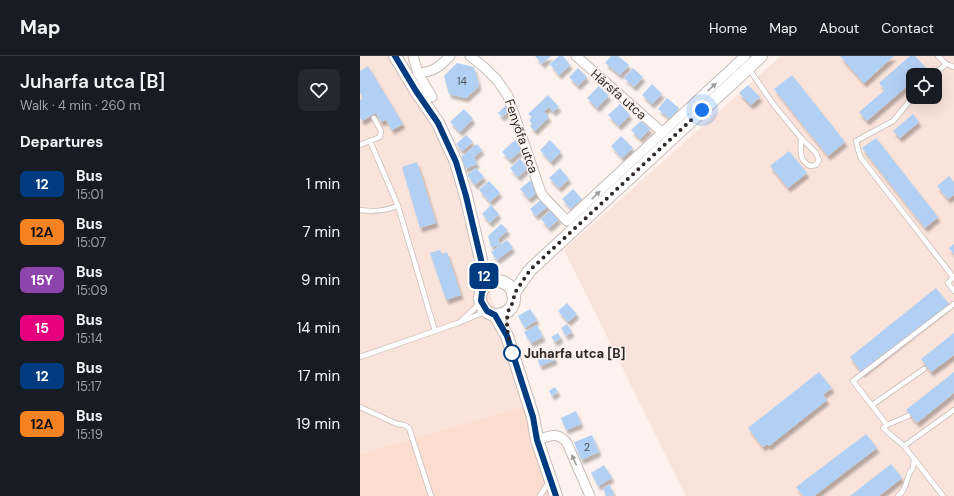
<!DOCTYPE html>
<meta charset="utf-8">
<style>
:root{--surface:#171b24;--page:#242831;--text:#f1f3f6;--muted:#9ea1a6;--line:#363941}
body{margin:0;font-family:"DM Sans",sans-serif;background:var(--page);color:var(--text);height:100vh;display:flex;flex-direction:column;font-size:15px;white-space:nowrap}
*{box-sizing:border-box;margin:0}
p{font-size:13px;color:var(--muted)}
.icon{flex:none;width:22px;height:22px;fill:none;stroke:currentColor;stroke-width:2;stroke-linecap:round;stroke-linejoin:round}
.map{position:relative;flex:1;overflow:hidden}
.drawer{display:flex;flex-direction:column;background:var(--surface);width:360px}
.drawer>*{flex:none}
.badge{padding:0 8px;border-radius:6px;font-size:14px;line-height:26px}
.controls{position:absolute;left:546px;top:12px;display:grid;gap:8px}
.controls a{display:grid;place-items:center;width:36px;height:36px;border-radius:8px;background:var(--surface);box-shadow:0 4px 16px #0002;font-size:20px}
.you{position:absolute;width:20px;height:20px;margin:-10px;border:3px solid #fff;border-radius:50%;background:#1a73e8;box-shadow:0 0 0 6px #1a73e833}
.map>.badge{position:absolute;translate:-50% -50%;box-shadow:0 0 0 2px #fff}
h2{padding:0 20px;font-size:15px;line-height:36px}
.round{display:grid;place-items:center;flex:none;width:42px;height:42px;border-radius:8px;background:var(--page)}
.overview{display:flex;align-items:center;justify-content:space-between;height:68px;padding:0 20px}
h1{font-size:19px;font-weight:600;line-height:30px}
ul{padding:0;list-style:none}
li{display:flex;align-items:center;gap:12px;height:48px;padding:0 20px}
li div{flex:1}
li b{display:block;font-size:15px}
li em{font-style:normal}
li .badge{min-width:44px;font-weight:700;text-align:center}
header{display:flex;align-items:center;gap:24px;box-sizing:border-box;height:56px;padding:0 20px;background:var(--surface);border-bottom:1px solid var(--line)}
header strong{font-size:19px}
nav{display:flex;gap:22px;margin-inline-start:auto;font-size:14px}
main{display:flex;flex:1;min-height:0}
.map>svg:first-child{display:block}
.built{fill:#f9e3da;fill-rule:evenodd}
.green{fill:#fcded1}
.building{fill:#b1d0f4;filter:url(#shadow)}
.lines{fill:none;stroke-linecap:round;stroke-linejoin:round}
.service-casing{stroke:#c9bcb7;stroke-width:6}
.minor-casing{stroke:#c9bcb7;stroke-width:11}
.secondary-casing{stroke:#c9bcb7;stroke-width:14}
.service{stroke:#fff;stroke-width:4.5}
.minor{stroke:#fff;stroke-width:9}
.secondary{stroke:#fff;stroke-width:12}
.oneway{fill:#a19f9e}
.line-casing{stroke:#fff;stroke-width:9}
.line{stroke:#003b80;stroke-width:6}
.walk{stroke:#2e2927;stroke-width:4;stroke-dasharray:0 7.2}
.stop-dot{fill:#fff;stroke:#003b80;stroke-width:2}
.labels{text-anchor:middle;stroke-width:3;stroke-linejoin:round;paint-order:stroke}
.number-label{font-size:11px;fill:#4f535a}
.street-label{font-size:13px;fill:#2e2927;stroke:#fdf2ee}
.stop-label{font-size:13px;font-weight:bold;fill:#2e2927;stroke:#fdf2ee;text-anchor:start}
</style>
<header>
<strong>Map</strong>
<nav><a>Home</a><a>Map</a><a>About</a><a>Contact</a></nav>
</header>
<main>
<section class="drawer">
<div class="overview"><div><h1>Juharfa utca [B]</h1><p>Walk · 4 min · 260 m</p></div><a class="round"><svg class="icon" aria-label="heart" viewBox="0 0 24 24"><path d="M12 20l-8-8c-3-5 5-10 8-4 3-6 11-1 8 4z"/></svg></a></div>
<h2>Departures</h2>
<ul>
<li><span class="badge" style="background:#003b80;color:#fff">12</span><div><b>Bus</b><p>15:01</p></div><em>1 min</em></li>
<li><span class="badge" style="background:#f58220;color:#111">12A</span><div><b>Bus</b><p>15:07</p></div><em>7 min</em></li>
<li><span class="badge" style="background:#8e44ad;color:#fff">15Y</span><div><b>Bus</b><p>15:09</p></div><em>9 min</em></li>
<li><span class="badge" style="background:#e6007e;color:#fff">15</span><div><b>Bus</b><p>15:14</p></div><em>14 min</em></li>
<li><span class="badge" style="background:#003b80;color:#fff">12</span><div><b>Bus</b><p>15:17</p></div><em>17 min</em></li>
<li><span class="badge" style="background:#f58220;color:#111">12A</span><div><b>Bus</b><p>15:19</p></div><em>19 min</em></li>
</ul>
</section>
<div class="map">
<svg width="594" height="440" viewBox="0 0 594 440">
<defs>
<filter id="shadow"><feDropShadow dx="2.5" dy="4.5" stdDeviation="1" flood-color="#0004"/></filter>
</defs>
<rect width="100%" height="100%" fill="#fdf2ee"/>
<!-- built -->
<g class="built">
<polygon points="0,0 35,0 107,137 127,229 168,349 0,398"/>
<path d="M421,0H594V440H326L204,194ZM553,19H575V41H553Z"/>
</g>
<!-- green -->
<polygon class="green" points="168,349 196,440 0,440 0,398"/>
<!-- building -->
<g class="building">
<polygon points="175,0 191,0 182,8"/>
<polygon points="199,0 203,0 210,9 199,19 190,8"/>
<polygon points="251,0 258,0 269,9 260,19 245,7"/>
<polygon points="480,0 534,0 504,27"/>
<polygon points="550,0 555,0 567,13 560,19 553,19 553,25 507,65 499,56 525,34 519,27"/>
<polygon points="97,7 114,11 119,30 106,42 89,38 84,20"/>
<polygon points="8,10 43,68 32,74 26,64 21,66 16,57 2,65 0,61 0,44 3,42 0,36 0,15"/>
<polygon points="218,12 227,21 218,30 209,21"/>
<polygon points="273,12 283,21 274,31 264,22"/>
<polygon points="432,19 485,86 468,100 414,33"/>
<polygon points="292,28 302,38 292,48 282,39"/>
<polygon points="388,29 400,41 391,49 379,37"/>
<polygon points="239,30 249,40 237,52 227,42"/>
<polygon points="188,39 199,51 193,56 189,51 184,55 189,61 175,75 170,70 172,68 169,64 172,61 168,58"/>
<polygon points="307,42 319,52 310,63 298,53"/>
<polygon points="147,48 151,53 142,61 138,57"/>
<polygon points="260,48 270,59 259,70 248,59"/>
<polygon points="104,53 113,63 100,76 90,66"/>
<polygon points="553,58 559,66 540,82 533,75"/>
<polygon points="281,65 290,73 280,83 271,74"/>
<polygon points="106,79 113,86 102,95 96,88"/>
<polygon points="261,80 273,92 262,102 251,90"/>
<polygon points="516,82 578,161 565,172 502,92"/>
<polygon points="155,84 163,93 150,104 142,96"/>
<polygon points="190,84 201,96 191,106 180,94"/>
<polygon points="117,88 122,94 114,101 117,108 105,113 100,102"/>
<polygon points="429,95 447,117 428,132 410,110"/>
<polygon points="160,103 168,112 158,121 150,112"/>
<polygon points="57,106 76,167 60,172 42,111"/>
<polygon points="116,112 124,121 115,129 107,119"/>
<polygon points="200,112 209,123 199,132 189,122"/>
<polygon points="589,120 594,126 594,139 588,143 577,130"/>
<polygon points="171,124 179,135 169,143 160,133"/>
<polygon points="129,125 140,137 130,146 119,134"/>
<polygon points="213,133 222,143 211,153 202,143"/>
<polygon points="182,143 188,150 176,160 170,153"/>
<polygon points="131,149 139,158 130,167 122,158"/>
<polygon points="191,154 199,163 189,172 181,163"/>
<polygon points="141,168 148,174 138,183 140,189 131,191 128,180"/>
<polygon points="147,184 153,192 137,204 131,196"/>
<polygon points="594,188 594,198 589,192"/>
<polygon points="80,194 82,198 87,196 101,239 86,244 70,197"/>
<polygon points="576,232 589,248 502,317 490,301"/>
<polygon points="207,247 217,258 208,266 198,255"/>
<polygon points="170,253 177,264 165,272 158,260"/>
<polygon points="207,268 212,276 206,280 201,272"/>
<polygon points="177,269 183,281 171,287 164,276"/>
<polygon points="198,277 201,282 195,286 191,281"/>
<polygon points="594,277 594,299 571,316 561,303"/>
<polygon points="191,293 195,304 180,310 176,299"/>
<polygon points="459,316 472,332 463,339 467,344 409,390 407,388 403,391 388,372"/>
<polygon points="594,316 594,337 557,367 546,354"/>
<polygon points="195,331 198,336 192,340 189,335"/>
<polygon points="216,355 221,368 206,374 201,362"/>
<polygon points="506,378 517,392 454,440 443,440 436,431"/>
<polygon points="232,379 239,396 221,404 214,386"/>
<polygon points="531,408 542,422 519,440 490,440"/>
<polygon points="244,409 252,422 238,430 231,417"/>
<polygon points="250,429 254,439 246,440 243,432"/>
</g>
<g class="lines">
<defs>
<g id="service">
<polyline points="578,0 586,8 594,11"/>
<path d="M389,13L414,49L441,82L456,97L459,104L456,109L450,110C438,104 441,94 441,82"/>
<polyline points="574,19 586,8"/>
<polyline points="553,41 533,65 496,85 499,97 501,102 594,222"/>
<polyline points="10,85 38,150 75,275"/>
<polyline points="0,89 20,81 21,75 14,62"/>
<path d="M0,154C14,156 24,155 38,150"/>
<polyline points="593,221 588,227 594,235"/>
<polyline points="101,265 113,254 121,245"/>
<polyline points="0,301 98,267 127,255"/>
<polyline points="512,349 564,313"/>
<polyline points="0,351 37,368 44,369 49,372 71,440"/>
<polyline points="527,369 548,360"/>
<polyline points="544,390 594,354"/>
<polyline points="180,440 189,426"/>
<path d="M538,440C549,431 545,420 553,412L554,403"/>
<polyline points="583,440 544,390 523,372 527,369 493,325 594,248"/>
</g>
<g id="minor">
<polyline points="53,0 58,17 72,41"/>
<polyline points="110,0 124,11 137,24 148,40 180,134 183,140 207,165 385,0"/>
<polyline points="216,0 303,77"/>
<path d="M58,17C74,16 79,11 90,0"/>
<path d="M177,384C189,380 198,375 207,387L230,440"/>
</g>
<g id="secondary">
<polyline points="35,0 56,35 78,67 96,106 106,140 127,229"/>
<circle cx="137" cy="242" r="17"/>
<polyline points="153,238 170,214 401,0"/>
<polyline points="135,259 147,280 173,361 177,384 196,440"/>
</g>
</defs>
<!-- service casing -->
<use href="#service" class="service-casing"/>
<!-- minor casing -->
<use href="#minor" class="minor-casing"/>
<!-- secondary casing -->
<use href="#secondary" class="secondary-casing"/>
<!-- service -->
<use href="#service" class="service"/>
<!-- minor -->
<use href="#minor" class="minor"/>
<!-- secondary -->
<use href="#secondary" class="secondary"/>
</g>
<!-- one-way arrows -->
<defs><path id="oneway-solid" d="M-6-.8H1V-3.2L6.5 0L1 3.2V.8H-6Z"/></defs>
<g class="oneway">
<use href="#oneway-solid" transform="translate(352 31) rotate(-43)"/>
<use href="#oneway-solid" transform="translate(236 139) rotate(-43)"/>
<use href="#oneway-solid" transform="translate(214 404) rotate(-114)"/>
</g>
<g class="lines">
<defs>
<polyline id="line" points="35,0 56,35 78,67 96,106 106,140 127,229 122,236 121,245 127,255 135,259 147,280 173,361 177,384 196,440"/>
</defs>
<!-- line casing -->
<use href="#line" class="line-casing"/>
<!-- line -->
<use href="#line" class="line"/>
<!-- walk -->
<path class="walk" d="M152,297C149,283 145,270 148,256C151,247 154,249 154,238L170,214L342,54"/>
</g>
<!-- markers -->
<circle class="stop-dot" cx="152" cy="297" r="8"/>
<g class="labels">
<!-- number labels -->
<g class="number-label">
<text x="102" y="29">14</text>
<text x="227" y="395">2</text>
</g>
<!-- street labels -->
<g class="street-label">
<text transform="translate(259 38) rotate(41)" y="5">Hársfa utca</text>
<text transform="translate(162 80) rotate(71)" y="5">Fenyőfa utca</text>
</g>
<!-- stop labels -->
<g class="stop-label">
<text x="164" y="302">Juharfa utca [B]</text>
</g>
</g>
</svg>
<div class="controls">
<a><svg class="icon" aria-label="locate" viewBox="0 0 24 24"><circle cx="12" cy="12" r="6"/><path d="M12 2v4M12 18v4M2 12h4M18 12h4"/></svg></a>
</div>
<div class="you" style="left:342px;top:54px"></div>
<b class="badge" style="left:124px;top:220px;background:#003b80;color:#fff">12</b>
</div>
</main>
